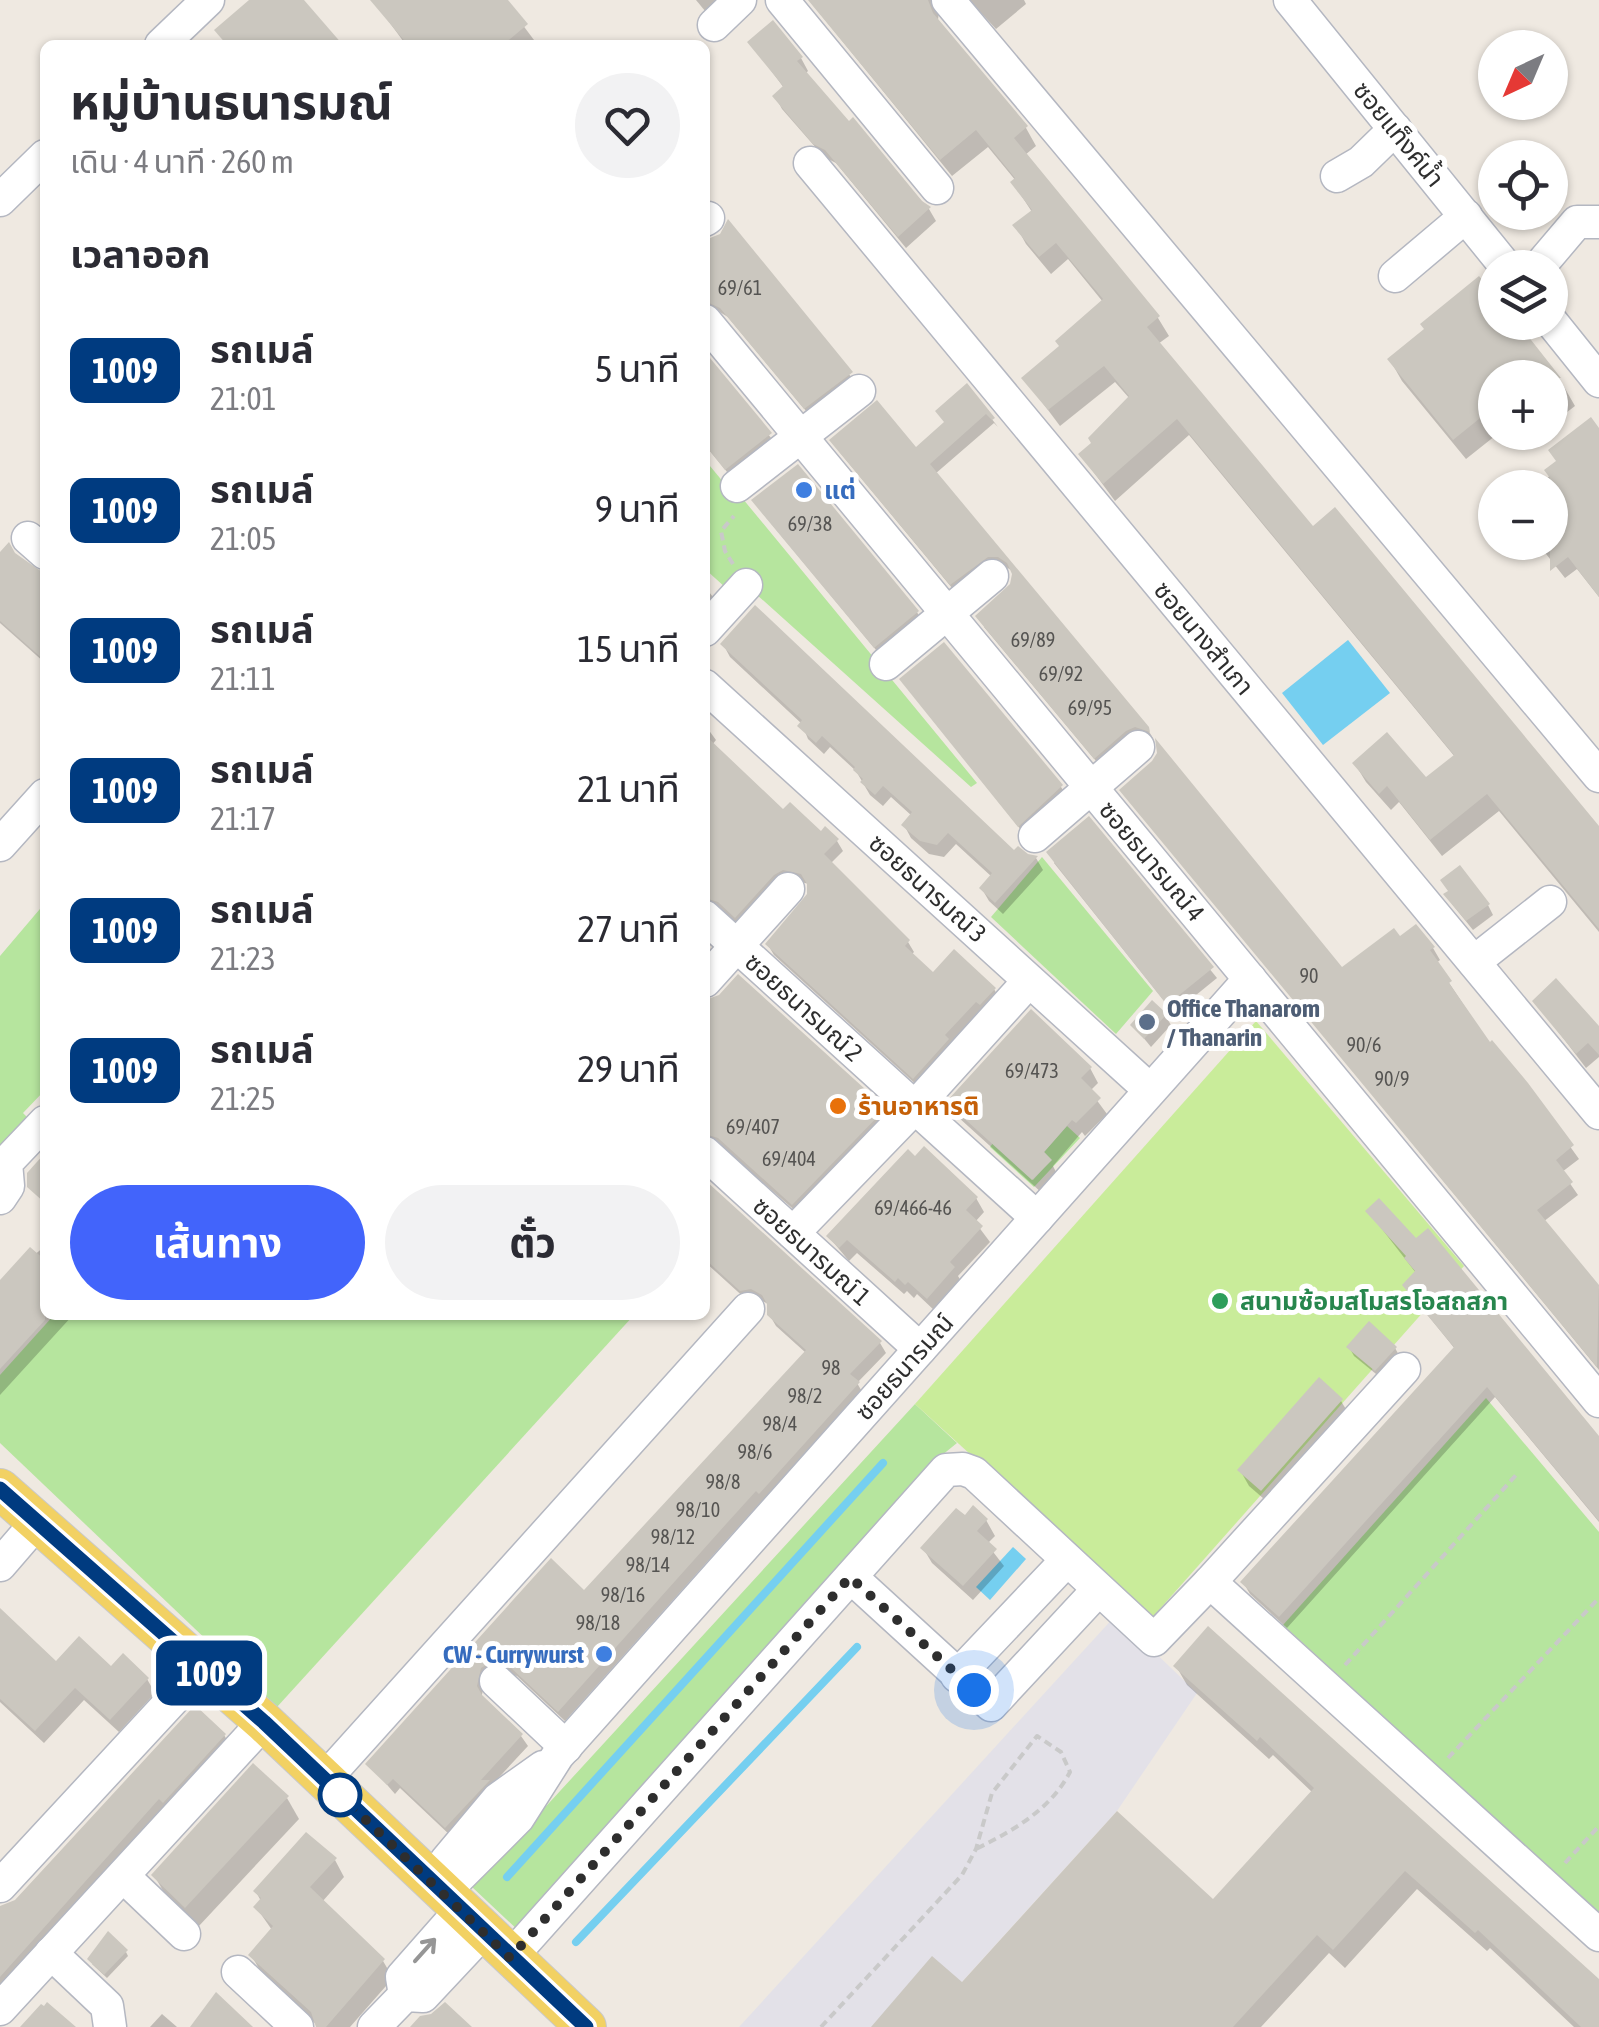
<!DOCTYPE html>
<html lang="th">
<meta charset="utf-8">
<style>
:root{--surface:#fff;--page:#f2f2f3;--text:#2b2b33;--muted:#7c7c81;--accent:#4264fb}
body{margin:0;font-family:"Asap Condensed","Noto Sans Thai",sans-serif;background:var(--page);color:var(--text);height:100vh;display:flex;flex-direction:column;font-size:38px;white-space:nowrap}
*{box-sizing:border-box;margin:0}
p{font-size:32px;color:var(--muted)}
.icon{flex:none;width:55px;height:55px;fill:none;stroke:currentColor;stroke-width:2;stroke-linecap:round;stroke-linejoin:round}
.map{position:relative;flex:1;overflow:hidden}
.sheet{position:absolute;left:40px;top:40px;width:670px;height:1280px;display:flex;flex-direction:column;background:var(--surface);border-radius:15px;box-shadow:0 2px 8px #0004}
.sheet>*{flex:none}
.badge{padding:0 20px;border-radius:15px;font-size:35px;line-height:65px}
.needle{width:65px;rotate:224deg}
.controls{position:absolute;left:1478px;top:30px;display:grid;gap:20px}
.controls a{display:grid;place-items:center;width:90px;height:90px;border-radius:50%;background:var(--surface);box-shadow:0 2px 8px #0004;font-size:50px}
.you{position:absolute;width:50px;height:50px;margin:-25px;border:8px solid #fff;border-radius:50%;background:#1a73e8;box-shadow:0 0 0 15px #1a73e833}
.map>.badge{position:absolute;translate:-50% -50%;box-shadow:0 0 0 5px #fff}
h2{padding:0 30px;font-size:38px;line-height:90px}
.round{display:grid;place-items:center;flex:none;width:105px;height:105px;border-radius:52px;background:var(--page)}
.headline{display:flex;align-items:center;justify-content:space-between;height:170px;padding:0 30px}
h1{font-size:48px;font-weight:700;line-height:75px}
.action{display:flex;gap:20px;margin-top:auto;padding:20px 30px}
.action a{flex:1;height:115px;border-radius:60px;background:var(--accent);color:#fff;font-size:40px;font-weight:700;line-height:115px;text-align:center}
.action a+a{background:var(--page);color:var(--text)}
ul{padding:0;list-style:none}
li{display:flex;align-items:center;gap:30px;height:140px;padding:0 30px}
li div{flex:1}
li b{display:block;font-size:38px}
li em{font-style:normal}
li .badge{min-width:110px;font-weight:700;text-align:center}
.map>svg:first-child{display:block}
.industrial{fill:#e3e1e8}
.green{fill:#b6e59e}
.pitch{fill:#c9ec9a}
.water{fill:#75cff0}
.shadow{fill:#0003}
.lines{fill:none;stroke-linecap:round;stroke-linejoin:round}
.stream{stroke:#75cff0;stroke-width:8}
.building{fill:#cbc7bf}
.minor-casing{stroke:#b4b7c1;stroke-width:35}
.major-casing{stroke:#c9c9c9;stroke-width:42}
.path{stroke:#c9c9c9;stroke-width:4;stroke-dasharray:8 5;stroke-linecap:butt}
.minor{stroke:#fff;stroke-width:32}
.major{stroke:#f2d163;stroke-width:40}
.oneway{stroke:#969696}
.line-casing{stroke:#fff;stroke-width:22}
.line{stroke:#003b80;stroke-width:15}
.walk{stroke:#2e2e2e;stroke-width:10;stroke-dasharray:0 18}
.shop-dot{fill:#3f7fe0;stroke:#fff;stroke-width:4}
.service-dot{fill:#5c6f8a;stroke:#fff;stroke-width:4}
.food-dot{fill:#e8710a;stroke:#fff;stroke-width:4}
.leisure-dot{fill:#2e9e5b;stroke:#fff;stroke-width:4}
.stop-dot{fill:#fff;stroke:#003b80;stroke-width:5}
.labels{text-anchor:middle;stroke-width:10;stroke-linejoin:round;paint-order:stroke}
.number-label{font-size:20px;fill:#555452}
.street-label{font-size:25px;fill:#2e2e2e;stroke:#fff}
.shop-label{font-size:25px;font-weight:bold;fill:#366cbe;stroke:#fff;text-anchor:start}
.service-label{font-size:25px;font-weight:bold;fill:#4e5e75;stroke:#fff;text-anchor:start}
.food-label{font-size:25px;font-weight:bold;fill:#c56008;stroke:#fff;text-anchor:start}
.leisure-label{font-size:25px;font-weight:bold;fill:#27864d;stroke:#fff;text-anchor:start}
</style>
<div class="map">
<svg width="1599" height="2027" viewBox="0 0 1599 2027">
<rect width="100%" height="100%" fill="#efe9e1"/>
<!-- industrial -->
<polygon class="industrial" points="1116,1615 1197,1693 1117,1811 921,2027 739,2027"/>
<!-- green -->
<g class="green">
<polygon points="705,460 734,495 738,493 977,783 971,787 746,585 726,588 705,569"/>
<polygon points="1042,857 1153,991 1116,1034 991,917"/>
<polygon points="45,903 45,1090 23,1113 30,1120 0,1153 0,956"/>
<polygon points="1067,1126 1080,1138 1034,1187 990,1147 993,1143 1033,1180 1051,1160 1044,1152"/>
<polygon points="54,1315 634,1315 277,1707 0,1443 0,1375"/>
<polygon points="1486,1398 1599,1532 1599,1914 1283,1625"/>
<polygon points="915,1404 957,1443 936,1460 521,1933 472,1887"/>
</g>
<!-- pitch -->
<polygon class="pitch" points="1256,1021 1464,1266 1151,1619 915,1404"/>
<!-- water -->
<g class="water">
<polygon points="1348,640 1390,693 1323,745 1282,693"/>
<polygon points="1013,1547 1026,1559 990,1600 976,1587"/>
</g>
<!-- shadow -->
<g class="shadow">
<polygon points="382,0 504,0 537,44 406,45 376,4"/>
<polygon points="696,0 729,0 710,17"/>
<polygon points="809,0 952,0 939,11 938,20 1026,128 1036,146 1025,155 1158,318 1169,336 1158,344 1313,529 1599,831 1599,932 1499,811 1442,856 1399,802 1391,810 1366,782 1355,764 1426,781 1455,757 1189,435 1115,501 1081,455 1094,444 1130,399 1115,382 1060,426 1024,378 1061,347 1103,302 1068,259 1051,274 1026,244 1016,226 1032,212 1013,183 1016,181 988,147 952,176"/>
<polygon points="969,0 1024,0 1026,4 996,29"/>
<polygon points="750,42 801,58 808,71 805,74 929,209 936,221 906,248 836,163 824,157 782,109 775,96 784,88"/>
<polygon points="728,224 856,383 811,417 728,317 718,311 705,313 705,242 722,236"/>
<polygon points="1495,300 1495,322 1513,322 1563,385 1575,406 1562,416 1550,401 1550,378 1495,378 1495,432 1500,432 1466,459 1402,381 1390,360"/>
<polygon points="705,356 776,444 732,478 705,445"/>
<polygon points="967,387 998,427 994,423 935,474 1147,728 1154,740 1142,737 1101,767 984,627 1013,585 1014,572 1006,567 994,566 957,594 838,450 916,450 946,424"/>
<polygon points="1599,432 1599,597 1577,569 1565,578 1539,545 1535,548 1530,542 1550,542 1550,488 1536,488"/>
<polygon points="760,510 917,612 922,622 881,656"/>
<polygon points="13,555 45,578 45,663 0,623 0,556"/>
<polygon points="705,587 717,602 705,616"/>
<polygon points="723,644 1014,853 1036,858 1043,870 1003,914 989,901 982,889 992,877 956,844 944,857 929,854 911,838 904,825 912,816 891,797 883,806 870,795 856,771 830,747 824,754 808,739 802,724 730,657"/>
<polygon points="908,689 1061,787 1067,796 1025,835"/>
<polygon points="705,725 716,740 712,745 783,812 837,841 843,851 830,864 908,942 914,952 911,955 933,975 994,989 1000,1000 920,1088 774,955 768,945 810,895 810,884 790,880 742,927 718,908 705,909"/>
<polygon points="1122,790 1342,970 1400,940 1433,948 1440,960 1436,963 1490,1045 1526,1085 1579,1159 1562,1172 1578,1195 1543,1222 1599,1289 1599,1370"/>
<polygon points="1088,820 1217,978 1174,1013 1054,863"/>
<polygon points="1450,892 1488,905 1493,915 1473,930 1452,904"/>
<polygon points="1535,1001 1599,1029 1599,1057 1586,1068"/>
<polygon points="705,1002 884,1110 890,1120 799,1214 718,1144 705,1144"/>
<polygon points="1165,1015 1171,1025 1151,1047 1133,1025"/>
<polygon points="1090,1068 1098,1083 1090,1091 1107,1114 1085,1136 1082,1132 1053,1166 1058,1176 1042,1193 958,1117 949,1102"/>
<polygon points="705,1181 880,1343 886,1353 857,1383 864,1395 766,1503 763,1500 732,1534 565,1721 517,1676 498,1672 486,1679 481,1698 521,1736 528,1746 491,1786 452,1837 400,1788 395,1794 369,1764 551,1561 584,1594 806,1353 776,1326 769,1314 770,1305 759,1299 748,1301 705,1262"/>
<polygon points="976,1198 984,1212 975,1222 990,1242 958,1276 962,1283 936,1312 917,1294 914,1298 907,1291 904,1294 857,1253 849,1261 829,1237"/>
<polygon points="1368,1211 1599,1437 1599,1522 1495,1397 1287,1628 1250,1594 1243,1582 1455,1349 1413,1297 1416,1273"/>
<polygon points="45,1246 45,1315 73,1315 0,1395 0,1284"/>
<polygon points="1349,1347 1395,1348 1400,1357 1381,1378 1354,1356"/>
<polygon points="1320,1381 1341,1401 1350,1416 1271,1505 1249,1486 1240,1470"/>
<polygon points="965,1519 986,1520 995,1536 987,1544 1004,1566 973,1600 932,1563 923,1548"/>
<polygon points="0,1611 56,1664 111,1670 147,1679 155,1693 119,1732 84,1700 44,1743 0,1702"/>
<polygon points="1176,1666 1599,1981 1599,2027 1574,2027 1490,1948 1487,1951 1417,1889 1345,1968 1329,1953 1261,2027 874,2027 963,1985 1213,1903 1313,1793 1273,1755 1269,1759 1187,1685"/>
<polygon points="224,1735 233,1750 0,2003 0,1910 16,1902"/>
<polygon points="287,1798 299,1819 198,1927 166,1896 154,1875"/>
<polygon points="335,1860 344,1877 322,1902 383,1961 393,1978 350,2027 319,2027 261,1972 251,1955 272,1930 256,1907 261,1901 256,1892"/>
<polygon points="126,1952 128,1956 107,1978 92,1964"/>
<polygon points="162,2014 177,2027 150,2027"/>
</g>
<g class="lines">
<!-- stream -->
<g class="stream">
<polyline points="507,1877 883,1463"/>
<polyline points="576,1942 857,1647"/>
</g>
</g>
<!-- building -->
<g class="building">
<polygon points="249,0 304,0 343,45 227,45 214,30"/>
<polygon points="370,0 508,0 528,24 503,45 408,45"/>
<polygon points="808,0 928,0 933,13 1028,126 1014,138 1160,316 1147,327 1313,526 1335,507 1599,826 1599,929 1487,794 1430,840 1387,786 1379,794 1352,763 1387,732 1426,777 1454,755 1177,419 1103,484 1078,454 1091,443 1088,438 1129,396 1104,366 1048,410 1021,378 1059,346 1055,341 1103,299 1056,243 1039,257 1012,225 1032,210 1010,182 1015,178 976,130 940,160"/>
<polygon points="773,20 803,57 797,61 849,121 853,117 922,201 931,207 898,237 825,150 813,144 772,96 783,86 747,42"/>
<polygon points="728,219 853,372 804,409 720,308 705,301 705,240 720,234"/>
<polygon points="1479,276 1495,296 1495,322 1517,322 1561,378 1495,378 1495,406 1453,440 1387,359 1424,329 1420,324"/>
<polygon points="705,352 772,433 725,470 705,445"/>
<polygon points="967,383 995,418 992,420 986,414 930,464 1149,727 1150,732 1135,727 1126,731 1094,759 975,616 1010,584 1012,574 1007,563 998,557 988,557 950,585 829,440 877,400 916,447 944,422 935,411"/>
<polygon points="1591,417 1599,428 1599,597 1568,557 1550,571 1550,478 1544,470 1556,461 1548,450"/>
<polygon points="798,464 919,611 874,648 751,500"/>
<polygon points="9,542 15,553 45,574 45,661 0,621 0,552"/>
<polygon points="755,605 1014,850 1018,846 1028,854 1038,856 995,903 979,888 992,873 948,833 937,845 920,841 901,825 912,812 883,786 875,795 860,782 863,779 853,770 855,767 822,736 816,743 797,726 802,720 720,644"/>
<polygon points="944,642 1063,785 1018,827 899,679"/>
<polygon points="705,735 783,809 790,802 821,831 825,826 839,839 824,854 910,940 905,946 933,972 954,949 996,988 980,1005 976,1002 945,1035 949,1039 913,1079 765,944 807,894 807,884 801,874 783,870 774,875 735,918 718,902 705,898"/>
<polygon points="1155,738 1342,967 1394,928 1400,936 1416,924 1435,947 1430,950 1452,981 1449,983 1490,1042 1492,1040 1528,1083 1574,1145 1556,1160 1573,1182 1537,1210 1599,1285 1597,1367 1119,790 1152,761 1157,753"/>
<polygon points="1089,816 1214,967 1167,1005 1046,852"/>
<polygon points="1460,865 1490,904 1466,921 1443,894 1448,891 1440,880"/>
<polygon points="738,974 886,1108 792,1205 718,1138 705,1134 705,1000 719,995"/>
<polygon points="1556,978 1599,1026 1599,1055 1588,1043 1576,1054 1532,1001"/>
<polygon points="1152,1000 1167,1014 1144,1039 1130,1025"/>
<polygon points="1031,1009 1092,1067 1081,1078 1101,1098 1076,1123 1072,1120 1044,1152 1052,1160 1032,1180 946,1102"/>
<polygon points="924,1146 978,1197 966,1210 983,1226 950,1262 955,1267 927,1299 908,1282 905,1285 898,1278 895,1282 847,1240 839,1248 826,1236 908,1149 915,1156"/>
<polygon points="45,1153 45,1203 27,1187 27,1173"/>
<polygon points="705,1180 882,1341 850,1374 860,1382 759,1494 756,1491 727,1523 558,1712 509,1666 491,1662 481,1668 477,1686 482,1695 523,1734 481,1780 490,1780 445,1828 393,1779 387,1785 365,1764 551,1558 584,1590 806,1350 767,1315 767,1304 762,1295 751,1289 740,1291 705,1259"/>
<polygon points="1379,1198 1416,1238 1428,1228 1599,1436 1599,1521 1487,1387 1279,1617 1240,1582 1454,1347 1402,1285 1415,1271 1404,1258 1406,1256 1365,1211"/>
<polygon points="30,1247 45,1260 45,1320 0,1369 0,1280"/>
<polygon points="1369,1321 1397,1347 1375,1371 1346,1347"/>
<polygon points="1319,1377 1343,1399 1261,1491 1237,1470"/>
<polygon points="973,1505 988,1519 977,1531 997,1549 963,1586 920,1548 956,1508 965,1515"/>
<polygon points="0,1608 56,1661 79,1636 111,1666 123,1653 149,1678 110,1720 75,1688 35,1731 0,1699"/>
<polygon points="1208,1626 1599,1979 1599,2027 1581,2027 1478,1930 1475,1933 1405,1871 1333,1950 1317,1935 1233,2027 871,2027 932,1956 962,1982 1117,1811 1213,1899 1314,1788 1260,1737 1257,1741 1173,1666"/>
<polygon points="195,1705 226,1734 163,1803 159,1799 0,1977 0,1906 15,1900"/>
<polygon points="253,1763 289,1796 185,1908 151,1875"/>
<polygon points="306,1832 337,1858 310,1887 385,1959 326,2027 316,2027 311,2012 248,1955 273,1926 253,1907 261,1898 253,1891"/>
<polygon points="108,1931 128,1950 104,1975 87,1959"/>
<polygon points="216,1992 253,2027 190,2027"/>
<polygon points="47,2002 76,2027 20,2027 41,2004 44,2006"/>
<polygon points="445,2002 472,2027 410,2027 420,2016 431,2014"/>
</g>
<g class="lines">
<defs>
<g id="minor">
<polyline points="782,0 937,188"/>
<polyline points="948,0 1599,776"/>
<polyline points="1290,0 1507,268"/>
<polyline points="714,25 740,0"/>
<polyline points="161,45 208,0"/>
<polyline points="810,163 1599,1113"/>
<polyline points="1337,176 1361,162 1395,129"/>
<polyline points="0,200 45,156"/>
<polyline points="705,220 708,218"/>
<polyline points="1538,268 1577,222 1599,222"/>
<polyline points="1395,276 1466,216"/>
<polyline points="1550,320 1599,381"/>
<polyline points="705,321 1599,1401"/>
<polyline points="737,486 859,391"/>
<polyline points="28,538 45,553"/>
<polyline points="705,630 746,585"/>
<polyline points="886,664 992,576"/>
<polyline points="705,686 1150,1090"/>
<polyline points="1035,836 1138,747"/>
<polyline points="0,845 45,795"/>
<polyline points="705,917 1037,1218"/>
<polyline points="1474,962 1550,902"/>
<polyline points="705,981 788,889"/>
<polyline points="705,1153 920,1349"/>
<polyline points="0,1198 8,1186 6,1163 45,1122"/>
<polyline points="793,1233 915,1107 1029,981"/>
<polyline points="1404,1369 1210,1582 1599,1935"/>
<polyline points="0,1565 38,1521"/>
<polyline points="851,1577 991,1705 1098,1590"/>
<polyline points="957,1676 1067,1560"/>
<polyline points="496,1681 566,1747"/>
<polyline points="324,1780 748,1309"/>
<polyline points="446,1861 498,1799 543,1767"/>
<polyline points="123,1876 184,1934"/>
<polyline points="0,1886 203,1667"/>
<polyline points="443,1893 518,1818 558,1755 1250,979"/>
<polyline points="51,1953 107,2006 110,2027"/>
<polyline points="510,1958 946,1470 963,1469 974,1473 1154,1640 1210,1582"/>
<polyline points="238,1972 297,2027"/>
<polyline points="405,1995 402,1977 461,1910"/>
<polyline points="0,2009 264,1722"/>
<polyline points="374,2027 405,1995 423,1996 483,1932"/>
</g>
<polyline id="major" points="0,1489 264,1722 586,2027"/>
</defs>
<!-- minor casing -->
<use href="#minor" class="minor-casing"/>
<!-- major casing -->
<use href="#major" class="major-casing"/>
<!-- path -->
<g class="path">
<polyline points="733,564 725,551 721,531 734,516"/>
<polyline points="1345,1665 1517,1474"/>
<polyline points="1448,1758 1599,1598"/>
<polyline points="1565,1863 1599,1826"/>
<path d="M821,2027L962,1875L976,1849L992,1793L1037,1736L1061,1752L1070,1772C1050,1810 1014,1830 976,1849"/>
</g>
<!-- minor -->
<use href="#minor" class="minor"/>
<!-- major -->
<use href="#major" class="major"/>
</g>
<!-- one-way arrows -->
<defs><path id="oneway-shaft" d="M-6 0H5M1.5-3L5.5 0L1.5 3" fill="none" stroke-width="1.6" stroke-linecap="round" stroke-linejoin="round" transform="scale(2.5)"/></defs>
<use class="oneway" href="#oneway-shaft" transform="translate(425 1950) rotate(-48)"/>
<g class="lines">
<defs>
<polyline id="line" points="0,1489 264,1722 586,2027"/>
</defs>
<!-- line casing -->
<use href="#line" class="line-casing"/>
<!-- line -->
<use href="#line" class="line"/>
<!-- walk -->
<polyline class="walk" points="340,1795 510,1958 850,1577 974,1690"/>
</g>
<!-- markers -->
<g class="shop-dot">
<circle cx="804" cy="490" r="10"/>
<circle cx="604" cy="1654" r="10"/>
</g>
<circle class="service-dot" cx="1147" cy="1022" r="10"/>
<circle class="food-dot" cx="838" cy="1106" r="10"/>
<circle class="leisure-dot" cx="1220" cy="1301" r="10"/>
<circle class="stop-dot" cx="340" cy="1795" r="20"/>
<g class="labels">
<!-- number labels -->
<g class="number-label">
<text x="740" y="295">69/61</text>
<text x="810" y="531">69/38</text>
<text x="1033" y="647">69/89</text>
<text x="1061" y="681">69/92</text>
<text x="1090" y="715">69/95</text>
<text x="1309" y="983">90</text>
<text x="1364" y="1052">90/6</text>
<text x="1032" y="1078">69/473</text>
<text x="1392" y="1086">90/9</text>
<text x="753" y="1134">69/407</text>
<text x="789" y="1166">69/404</text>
<text x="913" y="1215">69/466-46</text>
<text x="831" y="1375">98</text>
<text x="805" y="1403">98/2</text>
<text x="780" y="1431">98/4</text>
<text x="755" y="1459">98/6</text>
<text x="723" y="1489">98/8</text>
<text x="698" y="1517">98/10</text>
<text x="673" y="1544">98/12</text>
<text x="648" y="1572">98/14</text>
<text x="623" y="1602">98/16</text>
<text x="598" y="1630">98/18</text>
</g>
<!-- street labels -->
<g class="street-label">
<text transform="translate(1399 134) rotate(51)" y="9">ซอยแท็งค์น้ำ</text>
<text transform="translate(1204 638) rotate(50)" y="9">ซอยนางสำเภา</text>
<text transform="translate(1152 861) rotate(50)" y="9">ซอยธนารมณ์ 4</text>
<text transform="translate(928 888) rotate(42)" y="9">ซอยธนารมณ์ 3</text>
<text transform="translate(804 1007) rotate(42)" y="9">ซอยธนารมณ์ 2</text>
<text transform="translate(812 1251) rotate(42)" y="9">ซอยธนารมณ์ 1</text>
<text transform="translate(904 1367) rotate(-48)" y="9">ซอยธนารมณ์</text>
</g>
<!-- shop labels -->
<g class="shop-label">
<text x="824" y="499">แต่</text>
<text x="584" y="1663" text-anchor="end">CW - Currywurst</text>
</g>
<!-- service labels -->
<g class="service-label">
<text x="1167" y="1017">Office Thanarom<tspan x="1167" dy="29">/ Thanarin</tspan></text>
</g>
<!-- food labels -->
<g class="food-label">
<text x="858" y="1115">ร้านอาหารติ</text>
</g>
<!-- leisure labels -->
<g class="leisure-label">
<text x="1240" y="1310">สนามซ้อมสโมสรโอสถสภา</text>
</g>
</g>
</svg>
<div class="controls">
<a><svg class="needle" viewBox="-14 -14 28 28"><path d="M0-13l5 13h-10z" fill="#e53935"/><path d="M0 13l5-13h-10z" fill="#7c7c81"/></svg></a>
<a><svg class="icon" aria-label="locate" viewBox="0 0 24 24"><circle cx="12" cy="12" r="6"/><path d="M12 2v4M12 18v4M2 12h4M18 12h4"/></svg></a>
<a><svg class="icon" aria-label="layers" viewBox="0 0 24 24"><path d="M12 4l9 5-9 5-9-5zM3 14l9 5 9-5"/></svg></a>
<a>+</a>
<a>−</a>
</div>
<div class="you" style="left:974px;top:1690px"></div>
<b class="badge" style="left:209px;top:1673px;background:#003b80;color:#fff">1009</b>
<section class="sheet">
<div class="headline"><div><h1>หมู่บ้านธนารมณ์</h1><p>เดิน · 4 นาที · 260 m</p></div><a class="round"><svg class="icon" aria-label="heart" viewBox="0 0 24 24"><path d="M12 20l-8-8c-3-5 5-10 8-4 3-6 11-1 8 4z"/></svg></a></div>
<h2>เวลาออก</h2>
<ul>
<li><span class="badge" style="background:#003b80;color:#fff">1009</span><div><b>รถเมล์</b><p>21:01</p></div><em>5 นาที</em></li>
<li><span class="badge" style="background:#003b80;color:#fff">1009</span><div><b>รถเมล์</b><p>21:05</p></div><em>9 นาที</em></li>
<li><span class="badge" style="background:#003b80;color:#fff">1009</span><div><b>รถเมล์</b><p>21:11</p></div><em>15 นาที</em></li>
<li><span class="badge" style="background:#003b80;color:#fff">1009</span><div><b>รถเมล์</b><p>21:17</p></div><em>21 นาที</em></li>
<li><span class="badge" style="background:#003b80;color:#fff">1009</span><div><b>รถเมล์</b><p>21:23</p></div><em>27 นาที</em></li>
<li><span class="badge" style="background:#003b80;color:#fff">1009</span><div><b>รถเมล์</b><p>21:25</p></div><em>29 นาที</em></li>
</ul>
<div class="action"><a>เส้นทาง</a><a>ตั๋ว</a></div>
</section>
</div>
